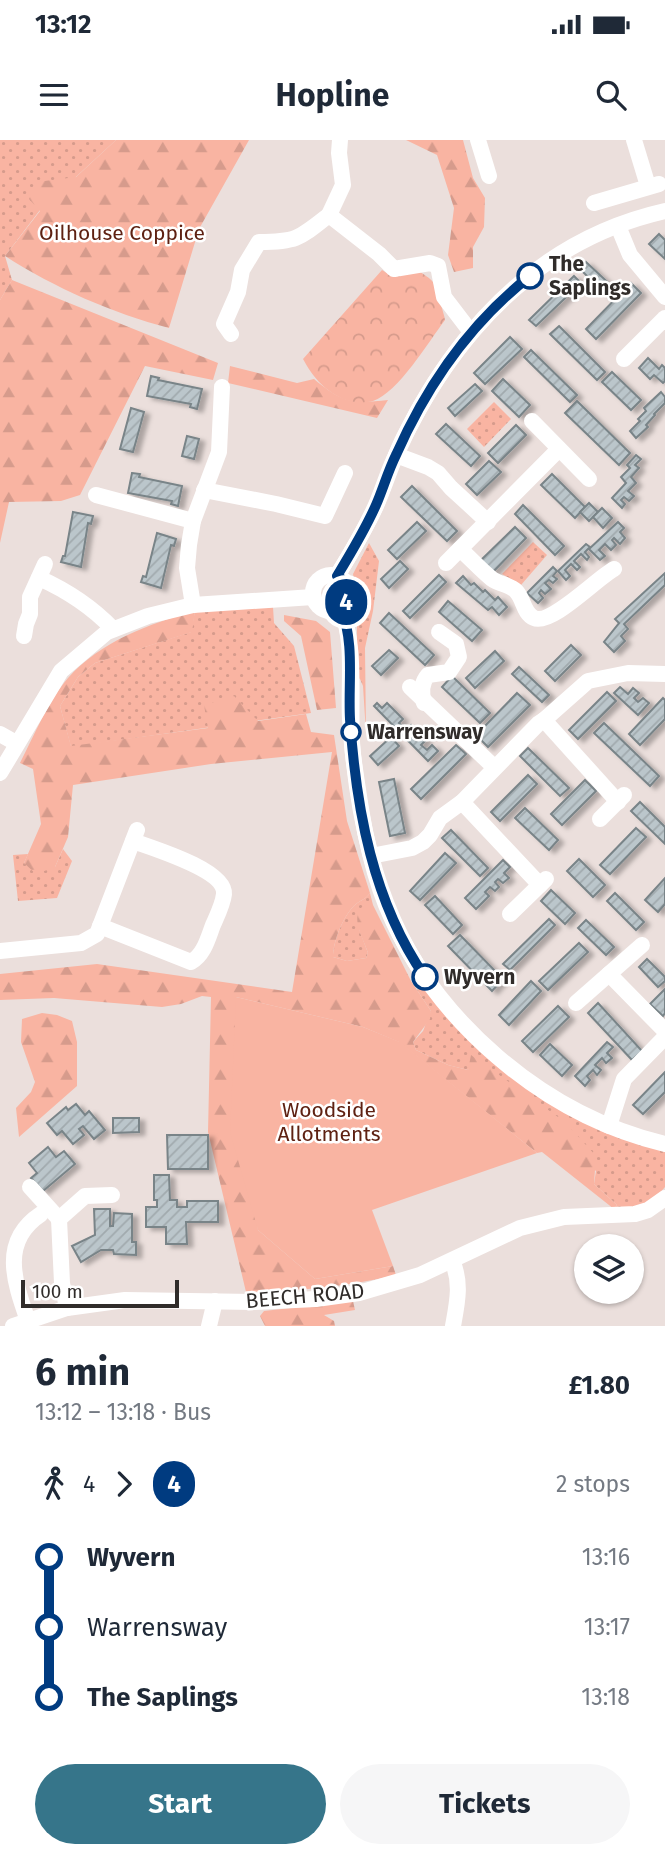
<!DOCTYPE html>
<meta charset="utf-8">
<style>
:root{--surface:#fff;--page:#f6f6f7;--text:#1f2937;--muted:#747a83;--accent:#36758a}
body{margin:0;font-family:"Fira Sans",sans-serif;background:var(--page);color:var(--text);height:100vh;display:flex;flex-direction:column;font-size:26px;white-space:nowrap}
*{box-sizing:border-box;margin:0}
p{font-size:23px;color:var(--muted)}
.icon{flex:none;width:38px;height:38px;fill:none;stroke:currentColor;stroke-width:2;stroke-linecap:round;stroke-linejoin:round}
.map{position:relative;height:1186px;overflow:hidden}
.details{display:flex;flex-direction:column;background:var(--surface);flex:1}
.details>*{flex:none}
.badge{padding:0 14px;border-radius:23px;font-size:24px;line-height:46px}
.tools{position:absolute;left:574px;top:1094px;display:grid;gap:14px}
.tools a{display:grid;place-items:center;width:70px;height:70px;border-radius:50%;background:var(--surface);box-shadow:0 2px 5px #0004;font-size:35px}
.scale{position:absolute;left:21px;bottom:18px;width:158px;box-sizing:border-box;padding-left:7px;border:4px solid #302c2a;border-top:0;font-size:19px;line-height:24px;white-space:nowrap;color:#302c2a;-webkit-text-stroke:5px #fff;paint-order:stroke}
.map>.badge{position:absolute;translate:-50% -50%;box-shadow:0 0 0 4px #fff}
.legs{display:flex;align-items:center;gap:10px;height:77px;padding:0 35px;font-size:23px}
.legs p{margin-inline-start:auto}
.summary{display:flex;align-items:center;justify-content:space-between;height:119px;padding:0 35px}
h1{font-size:38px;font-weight:700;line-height:52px}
.button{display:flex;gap:14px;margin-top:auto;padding:14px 35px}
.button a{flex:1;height:80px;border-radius:42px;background:var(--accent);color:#fff;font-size:28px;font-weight:700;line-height:80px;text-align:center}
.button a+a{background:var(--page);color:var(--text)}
ul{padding:0 35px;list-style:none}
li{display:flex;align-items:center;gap:24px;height:70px;font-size:26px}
li i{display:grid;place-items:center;width:10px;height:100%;margin:0 9px;background:currentColor}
li i::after{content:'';width:18px;height:18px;margin:-9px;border:5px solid;border-radius:50%;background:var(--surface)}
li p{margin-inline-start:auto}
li:first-child i{background:linear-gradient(#0000 50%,currentColor 0)}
li:last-child i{background:linear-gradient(currentColor 50%,#0000 0)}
.status{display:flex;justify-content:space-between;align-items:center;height:49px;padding:0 35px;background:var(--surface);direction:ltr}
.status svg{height:19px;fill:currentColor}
header{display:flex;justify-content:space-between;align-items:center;height:91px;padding:0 35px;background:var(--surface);font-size:32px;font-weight:700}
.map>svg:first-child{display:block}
.grass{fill:url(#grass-dots)}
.forest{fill:url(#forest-firs)}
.park{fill:url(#park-crowns)}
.garden{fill:#f9b4a2}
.building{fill:url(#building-hatch);stroke:#798488;stroke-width:2;filter:url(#shadow)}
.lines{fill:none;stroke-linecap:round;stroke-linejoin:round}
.minor{stroke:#fff;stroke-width:16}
.line-1-casing{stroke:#fff;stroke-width:16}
.line-1{stroke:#003b80;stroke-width:10}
.stop-1-dot{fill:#fff;stroke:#003b80;stroke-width:3.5}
.labels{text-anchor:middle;stroke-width:5;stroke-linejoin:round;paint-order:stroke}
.park-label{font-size:21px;fill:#5e2112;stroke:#fff}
.stop-label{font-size:21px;font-weight:bold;fill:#302c2a;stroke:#fff;text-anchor:start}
.street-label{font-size:21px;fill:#302c2a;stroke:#fff}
</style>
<div class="status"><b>13:12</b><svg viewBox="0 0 49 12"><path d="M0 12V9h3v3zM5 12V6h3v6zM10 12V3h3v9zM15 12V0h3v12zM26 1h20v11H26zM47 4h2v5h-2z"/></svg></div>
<header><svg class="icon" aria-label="menu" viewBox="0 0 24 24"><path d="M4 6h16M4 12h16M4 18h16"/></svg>Hopline<svg class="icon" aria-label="search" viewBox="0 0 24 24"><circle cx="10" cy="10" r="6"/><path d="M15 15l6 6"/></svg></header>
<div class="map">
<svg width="665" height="1186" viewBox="0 0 665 1186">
<defs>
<pattern id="grass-dots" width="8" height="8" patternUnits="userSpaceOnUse" patternTransform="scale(1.75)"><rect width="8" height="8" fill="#f9b4a2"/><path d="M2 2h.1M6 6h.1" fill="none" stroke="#d69b8c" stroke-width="1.8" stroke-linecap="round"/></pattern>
<pattern id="forest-firs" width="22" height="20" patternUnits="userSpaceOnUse" patternTransform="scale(1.75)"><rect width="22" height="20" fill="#f9b4a2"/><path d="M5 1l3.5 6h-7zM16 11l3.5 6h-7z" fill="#d69b8c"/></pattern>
<pattern id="park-crowns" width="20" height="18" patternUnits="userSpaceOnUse" patternTransform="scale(1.75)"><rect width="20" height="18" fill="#f9b4a2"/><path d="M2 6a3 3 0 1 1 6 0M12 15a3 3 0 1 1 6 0" fill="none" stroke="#d69b8c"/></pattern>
<pattern id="building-hatch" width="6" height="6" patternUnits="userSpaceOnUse" patternTransform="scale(1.75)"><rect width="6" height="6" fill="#bbc6cb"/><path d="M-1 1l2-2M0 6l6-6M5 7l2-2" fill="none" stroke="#a1aaae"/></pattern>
<filter id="shadow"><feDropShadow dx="5.5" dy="3" stdDeviation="2" flood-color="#0004"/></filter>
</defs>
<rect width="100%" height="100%" fill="#ebdfdc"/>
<!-- grass -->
<g class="grass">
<polygon points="0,0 116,0 40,70 5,116 12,140 0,160"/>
<polygon points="494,262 511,279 484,307 467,289"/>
<polygon points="533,402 547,415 521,445 502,434"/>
<polygon points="369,403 379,421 373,471 365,508 366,593 363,546 360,539 357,537 357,456 353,434"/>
<polygon points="273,467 274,483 294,506 311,573 71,607 60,566 78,537 95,523 191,492 195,471"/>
<polygon points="63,709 72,721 57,758 18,761 13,715 28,714 24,723 55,727"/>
<path d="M370,753L373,765H364L359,789L368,813L366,818L347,821L333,817C333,801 344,774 356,764C362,759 365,760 370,753Z"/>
<path d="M423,845L480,910L665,1012V1047C648,1067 640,1068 614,1069L617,1065L594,1044L596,1031L470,926L468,930L448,925L416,910L413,902L423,891L431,871L417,850Z"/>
</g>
<!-- forest -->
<g class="forest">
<path d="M116,0H249L199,89L169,188C112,173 55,148 5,116L40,71L29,59L37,42L76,37Z"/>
<polygon points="406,0 463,0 473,38 485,58 484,87 473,107 473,128 454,132 448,115 454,68 437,15"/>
<polygon points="12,140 218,223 213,240 145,226 80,355 61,361 9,362 0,403 0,160"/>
<path d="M230,226L297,243L314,239C343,263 352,264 388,260L377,278L228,243Z"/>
<path d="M195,471L192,492L95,523L78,537L60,566L71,606L208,588L204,565L234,556L258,581L306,574L311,592L334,595L347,681L370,753C365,760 362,759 356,764C344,774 333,801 333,817L347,821L366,818L368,813C363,797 349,778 364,765H373L411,841L431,871L430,879L413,902L416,910L448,925L468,930L471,915L565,982L596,1016L594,1044L617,1065L614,1069L542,1012L537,1013L399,902L363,887L236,857L258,1090L315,1139L393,1126L396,1135C345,1147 299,1151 246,1152L208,992L211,857L202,856L181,864L162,867L54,858L0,860V834L97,824L292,852L332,612L211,624L73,645L68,697L55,727L36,734L24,723L41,684L33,629L20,623C34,596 48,561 68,538C101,501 149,484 195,471Z"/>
<polygon points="284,475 316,481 330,492 336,568 317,570 301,496 284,481"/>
<polygon points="42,873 57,875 72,881 77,902 77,946 19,997 16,968 31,952 35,942 21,902 22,879"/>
<polygon points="353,1161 355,1170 324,1175 334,1181 335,1186 265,1186 260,1176 264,1171"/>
</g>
<!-- park -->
<path class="park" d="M382,130L393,137L419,131C423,134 430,138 433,142C434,145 445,175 445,180C429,201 398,253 373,261C363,264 349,262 341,258C322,248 313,237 303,219Z"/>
<!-- garden -->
<polygon class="garden" points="236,857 363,887 400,902 537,1013 372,1070 393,1126 315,1139 258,1090 230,992"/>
<!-- building -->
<g class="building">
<polygon points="659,94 665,100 665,119 649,104"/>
<polygon points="586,122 615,149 608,157 580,129"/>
<polygon points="574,136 581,143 536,186 529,180"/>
<polygon points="631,143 641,153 596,199 586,189"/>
<polygon points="559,186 605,232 597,240 550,194"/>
<polygon points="510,197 522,209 485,244 474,233"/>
<polygon points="531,210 577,255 570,262 524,217"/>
<polygon points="648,218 659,229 662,225 665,228 665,241 663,243 654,235 650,239 639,228"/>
<polygon points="612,232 641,260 631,270 602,242"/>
<polygon points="151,236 159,238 158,240 202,249 197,269 190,267 191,264 147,256"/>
<polygon points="503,239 530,265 519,277 492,251"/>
<polygon points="475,244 482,251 455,276 448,268"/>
<polygon points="661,252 665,257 665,263 654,274 655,275 646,285 648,287 636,298 630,291 640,281 638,279 646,271 644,268"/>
<polygon points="577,261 630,313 619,325 565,273"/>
<polygon points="131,268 144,272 133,312 120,309"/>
<polygon points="446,284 480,316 471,326 436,294"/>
<polygon points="516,285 526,295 498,323 488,313"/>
<polygon points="187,296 199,299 194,319 182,316"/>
<polygon points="636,315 641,319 635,325 639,328 631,337 636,343 628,351 634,356 629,361 624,357 621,360 625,364 622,368 612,358 626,343 621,337 630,328 627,325"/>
<polygon points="489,321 501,332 477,355 466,344"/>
<polygon points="132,333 140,334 139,337 182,346 178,366 171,364 172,361 128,353"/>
<polygon points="552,334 585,367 575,378 541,345"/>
<polygon points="412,346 457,391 447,401 401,357"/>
<polygon points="589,363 598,372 589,381 580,372"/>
<polygon points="523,365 564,406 555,415 515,374"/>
<polygon points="602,368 612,378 603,388 593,377"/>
<polygon points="73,372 93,376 91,384 88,383 81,427 61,422 63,416 65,416"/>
<polygon points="417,382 426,391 397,419 388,410"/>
<polygon points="618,382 624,388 620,392 625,398 620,404 614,398 612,400 616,405 611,410 605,404 599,410 605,416 600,420 589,409"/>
<polygon points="515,387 526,398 492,433 480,421"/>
<polygon points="157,393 176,399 174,406 171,405 161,448 141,442 143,436 146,437"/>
<polygon points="586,404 590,407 585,412 589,417 587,420 581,414 574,421 580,427 577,430 571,424 565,430 570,436 566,440 558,431"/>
<polygon points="400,421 408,429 389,448 381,439"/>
<polygon points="553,427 557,431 553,436 557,439 553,443 549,440 545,443 551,449 545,454 541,450 539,453 543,458 538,463 527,453"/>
<polygon points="665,433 665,445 624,484 628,489 621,496 625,501 614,512 604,502 619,483 615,479"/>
<polygon points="439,435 446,442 410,478 403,471"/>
<polygon points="463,436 471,445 474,443 483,452 485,450 495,460 498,457 507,467 499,475 492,467 488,470 456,443"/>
<polygon points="448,461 482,490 472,501 439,472"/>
<polygon points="389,473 434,515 425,525 380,483"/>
<polygon points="571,505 581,515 555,541 545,531"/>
<polygon points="389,510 398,518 381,535 372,526"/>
<polygon points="495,511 504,521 475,548 466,538"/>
<polygon points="519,527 549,555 542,562 512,534"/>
<polygon points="452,536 490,573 480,583 442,547"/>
<polygon points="620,547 628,554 633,548 639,553 634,558 638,562 643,558 649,563 638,575 614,553"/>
<polygon points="607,552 616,561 578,599 569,590"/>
<polygon points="517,553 530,565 488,607 476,595"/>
<polygon points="663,558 665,560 665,579 640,605 629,594"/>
<polygon points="377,563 382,568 387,563 403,579 399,583 406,590 411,585 415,590 410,594 416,600 421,595 426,600 421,605 427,610 432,605 438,611 428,621 374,566"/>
<polygon points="604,583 659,636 650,646 594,593"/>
<polygon points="391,597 399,606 378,625 370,616"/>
<polygon points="456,605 466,614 421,659 411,649"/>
<polygon points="528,608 569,648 560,656 520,616"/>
<polygon points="528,635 537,644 500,681 491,672"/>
<polygon points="394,639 405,693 390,696 379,642"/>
<polygon points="585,640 596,651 562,685 551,674"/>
<polygon points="640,662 665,687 665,704 631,671"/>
<polygon points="525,668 558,700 549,710 515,678"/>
<polygon points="636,688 646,697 610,734 600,725"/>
<polygon points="451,690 488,728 480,736 442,698"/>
<polygon points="445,713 456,723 420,760 410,751"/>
<polygon points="579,719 605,745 593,757 567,731"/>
<polygon points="503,720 510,727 504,733 509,738 503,743 498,739 495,742 499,747 495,751 490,747 485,752 489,756 476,769 465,758"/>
<polygon points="665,738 665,764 658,772 645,760"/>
<polygon points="551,750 575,773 565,784 541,761"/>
<polygon points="615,753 644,782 636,790 607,761"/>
<polygon points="435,756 462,785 453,794 425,765"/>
<polygon points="549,779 555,785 510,830 503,824"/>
<polygon points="586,780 614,807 606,815 578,788"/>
<polygon points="460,795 503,839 492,851 448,806"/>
<polygon points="579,803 588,812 548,850 539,841"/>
<polygon points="647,819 665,837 665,841 658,847 639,827"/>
<polygon points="531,841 541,851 509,885 499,875"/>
<polygon points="665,849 665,873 663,876 650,864"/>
<polygon points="598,863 642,911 632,920 588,873"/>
<polygon points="558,866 569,877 533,912 522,901"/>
<polygon points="607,902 613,907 607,913 612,918 606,923 602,918 595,925 601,930 597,935 593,930 587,936 590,940 585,946 575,936"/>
<polygon points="550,904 572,925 562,936 540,915"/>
<polygon points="665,932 665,952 643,974 633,965"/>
<polygon points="76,964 85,975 89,971 105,990 94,999 83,986 79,989 84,995 73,1004 62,991 57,995 47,983 66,967 68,970"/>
<polygon points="113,978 139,978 139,992 113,993"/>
<polygon points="167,995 208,995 208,1029 168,1029"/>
<polygon points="48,1007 56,1017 64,1011 75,1024 43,1051 31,1038 37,1033 29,1023"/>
<polygon points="154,1035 169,1035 170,1060 177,1060 177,1067 187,1067 187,1061 218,1061 218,1082 186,1082 187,1104 166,1104 166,1087 146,1087 146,1067 157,1067 157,1060 154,1060"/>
<polygon points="94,1069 110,1069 110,1086 113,1086 114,1073 132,1074 132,1102 136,1102 136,1115 114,1114 113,1110 101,1110 81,1122 72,1106 95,1095"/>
</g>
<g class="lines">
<!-- minor -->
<g class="minor">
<polyline points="478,0 489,36"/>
<polyline points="634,0 648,46"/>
<polyline points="594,63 659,44"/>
<polyline points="329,75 343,45 339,13 340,0"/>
<polyline points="618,86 630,115 665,157"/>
<path d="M231,194L224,184L238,152L242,130L259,102C297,102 300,98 329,75L379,114L394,129L430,123L438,126L444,157L470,191"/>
<polyline points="624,219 665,178"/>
<polyline points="532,281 589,339"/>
<polyline points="396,315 428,327 438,333 451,348 488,382"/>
<polyline points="204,350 276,364 325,376 345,333"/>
<polyline points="96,355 193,381"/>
<path d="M460,409C471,419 481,430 492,439C499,444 510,445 516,451C524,459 523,473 534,478C551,486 597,438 614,429"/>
<polyline points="446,423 559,309"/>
<circle cx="331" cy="453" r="18"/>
<path d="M337,436C351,413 365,390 376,366C386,343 393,319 404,297C459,187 541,99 665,71"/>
<path d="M39,438C68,451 92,467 113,489"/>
<polyline points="193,465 187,428 189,405 193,381 219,312 222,247"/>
<path d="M341,468C358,509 348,569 353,615C360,665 367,718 386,765C433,880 543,975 665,1004"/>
<polyline points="24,496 26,484 30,474 30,457 45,424"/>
<polyline points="410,547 494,627"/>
<path d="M424,563C421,553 421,543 428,535L449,532L459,517L456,504L439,492"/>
<polyline points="544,580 618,662"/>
<polyline points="0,594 16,603"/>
<polyline points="0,633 61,531 107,492 148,476 193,465 313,457"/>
<polyline points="462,662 540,745"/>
<polyline points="600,679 624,655"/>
<polyline points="371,716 412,708 423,702 430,695 440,678 462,662 538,584 544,580 588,541 628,533 665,534"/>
<polyline points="510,774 546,739"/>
<path d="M100,786L191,822C204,815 208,798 213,785C217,776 223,764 224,754C226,730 152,708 133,701"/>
<polyline points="0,811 81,803 97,794 137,690"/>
<polyline points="609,834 665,891"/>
<polyline points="576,863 642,805"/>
<polyline points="609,986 624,939 665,897"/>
<polyline points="30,1047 59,1079"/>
<path d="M452,1121C462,1142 457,1164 453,1186"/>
<polyline points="67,1168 62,1143 59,1079 85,1056 112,1055"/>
<path d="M28,1181C14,1141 0,1101 41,1074"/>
<polyline points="13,1186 67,1168 125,1160 254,1162 316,1159 359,1153 420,1135 520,1088 564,1077 635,1074 648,1070 665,1058"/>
<polyline points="209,1186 215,1161"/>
</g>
</g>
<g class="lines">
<defs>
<path id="line-1" d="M425,837C373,762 356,669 350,579C348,542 355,504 341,468C351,457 351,443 337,436C351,413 365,390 376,365C383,349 388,331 396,315C427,245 469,184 530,136"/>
</defs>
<!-- line-1 casing -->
<use href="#line-1" class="line-1-casing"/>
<!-- line-1 -->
<use href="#line-1" class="line-1"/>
</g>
<!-- markers -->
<g class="stop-1-dot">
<circle cx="530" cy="136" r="12"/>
<circle cx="351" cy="592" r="9"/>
<circle cx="425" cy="837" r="12"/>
</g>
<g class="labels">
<!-- park labels -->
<g class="park-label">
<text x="122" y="100">Oilhouse Coppice</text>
<text x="329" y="977">Woodside<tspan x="329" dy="24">Allotments</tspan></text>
</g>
<!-- stop labels -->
<g class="stop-label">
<text x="549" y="131">The<tspan x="549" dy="24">Saplings</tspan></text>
<text x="367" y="599">Warrensway</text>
<text x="444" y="844">Wyvern</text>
</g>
<!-- street labels -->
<g class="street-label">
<text transform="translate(305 1156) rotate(-5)" y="7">BEECH ROAD</text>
</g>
</g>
</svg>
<div class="tools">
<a><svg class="icon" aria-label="layers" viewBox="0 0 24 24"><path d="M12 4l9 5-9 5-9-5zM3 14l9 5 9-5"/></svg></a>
</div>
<div class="scale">100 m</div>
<b class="badge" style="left:346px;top:462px;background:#003b80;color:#fff">4</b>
</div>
<section class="details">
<div class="summary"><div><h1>6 min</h1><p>13:12 – 13:18 · Bus</p></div><b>£1.80</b></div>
<div class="legs"><svg class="icon" aria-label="walk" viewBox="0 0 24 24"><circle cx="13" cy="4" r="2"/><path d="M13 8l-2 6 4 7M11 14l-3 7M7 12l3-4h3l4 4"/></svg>4<svg class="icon" aria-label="forward" viewBox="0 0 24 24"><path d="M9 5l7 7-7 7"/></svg><b class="badge" style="background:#003b80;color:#fff">4</b><p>2 stops</p></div>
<ul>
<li><i style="color:#003b80"></i><b>Wyvern</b><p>13:16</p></li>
<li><i style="color:#003b80"></i><span>Warrensway</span><p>13:17</p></li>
<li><i style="color:#003b80"></i><b>The Saplings</b><p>13:18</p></li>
</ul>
<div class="button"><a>Start</a><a>Tickets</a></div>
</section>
